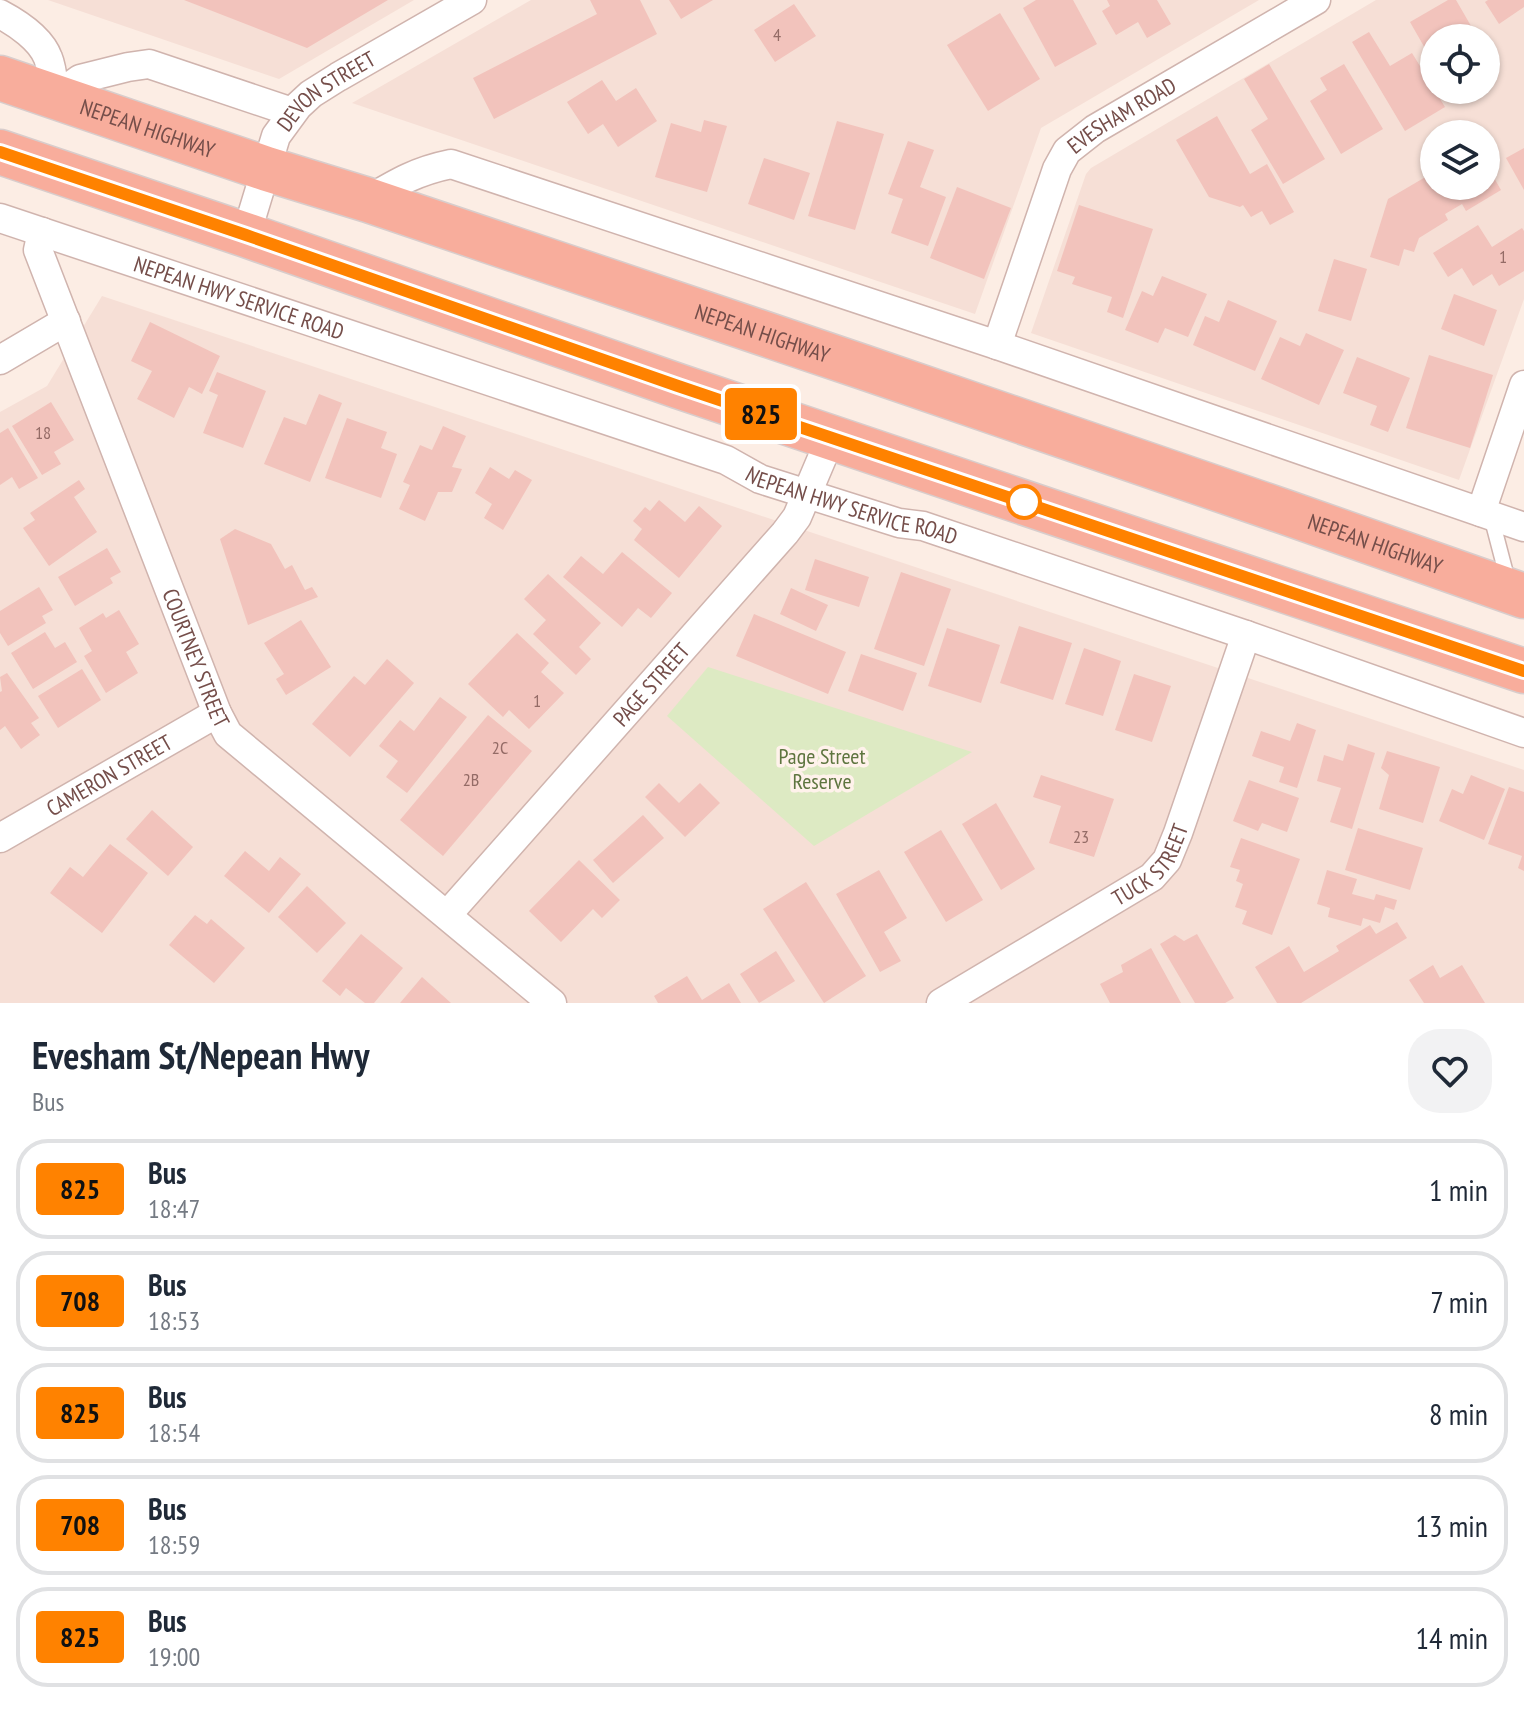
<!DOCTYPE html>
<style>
:root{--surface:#fff;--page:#f2f2f3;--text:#1f2937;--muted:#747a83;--line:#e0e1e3}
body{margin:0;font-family:"PT Sans Narrow",sans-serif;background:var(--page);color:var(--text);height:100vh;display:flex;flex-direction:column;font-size:30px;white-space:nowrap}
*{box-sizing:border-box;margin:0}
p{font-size:26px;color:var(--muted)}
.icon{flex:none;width:44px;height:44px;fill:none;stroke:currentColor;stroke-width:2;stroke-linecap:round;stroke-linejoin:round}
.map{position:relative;height:1003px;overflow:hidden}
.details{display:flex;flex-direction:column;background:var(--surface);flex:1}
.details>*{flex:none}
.badge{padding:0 16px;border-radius:6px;font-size:28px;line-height:52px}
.tools{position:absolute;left:1420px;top:24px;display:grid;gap:16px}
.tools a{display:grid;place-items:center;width:80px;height:80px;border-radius:50%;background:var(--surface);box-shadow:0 2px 6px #0004;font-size:40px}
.map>.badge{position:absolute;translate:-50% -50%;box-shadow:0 0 0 4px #fff}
.round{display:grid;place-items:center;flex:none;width:84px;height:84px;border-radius:32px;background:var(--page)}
.headline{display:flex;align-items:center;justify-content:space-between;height:136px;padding:0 32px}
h1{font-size:38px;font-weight:700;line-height:60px}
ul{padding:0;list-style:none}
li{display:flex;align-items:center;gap:24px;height:100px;margin:0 16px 12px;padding:0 16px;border:4px solid var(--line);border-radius:32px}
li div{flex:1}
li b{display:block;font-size:30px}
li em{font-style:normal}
li .badge{min-width:88px;font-weight:700;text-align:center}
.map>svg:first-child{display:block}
.residential{fill:#f6dfd6;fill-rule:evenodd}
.green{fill:#ddeac3}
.building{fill:#f2c3bc}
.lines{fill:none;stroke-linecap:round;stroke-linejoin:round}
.service-casing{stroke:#d0b4ae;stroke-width:17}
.minor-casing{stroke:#d0b4ae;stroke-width:31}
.trunk-casing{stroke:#d8cdcc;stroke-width:47}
.service{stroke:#fff;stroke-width:14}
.minor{stroke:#fff;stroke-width:28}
.trunk{stroke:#f8ad9c;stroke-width:44}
.line-casing{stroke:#fff;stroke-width:18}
.line{stroke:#ff8200;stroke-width:12}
.stop-dot{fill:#fff;stroke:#ff8200;stroke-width:4}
.labels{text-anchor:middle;stroke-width:7;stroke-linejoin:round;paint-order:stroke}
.number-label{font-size:18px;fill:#946b66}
.street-label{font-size:22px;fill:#754e4a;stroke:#fff2eb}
.park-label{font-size:22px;fill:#5e753f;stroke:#fff2eb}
</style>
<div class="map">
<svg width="1524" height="1003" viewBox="0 0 1524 1003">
<rect width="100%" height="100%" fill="#fcede4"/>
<!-- residential -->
<g class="residential">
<polygon points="48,0 414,0 279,79"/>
<polygon points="531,0 1259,0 1041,128 975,314 352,103"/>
<path d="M1376,0H1524V299L1459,480L1031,333L1086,174L1091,168ZM1434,38H1486V90H1434ZM1434,134H1486V186H1434Z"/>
<polygon points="102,296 1524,770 1524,1003 0,1003 0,412 47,386"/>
</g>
<!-- green -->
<polygon class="green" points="708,667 972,752 814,846 667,716"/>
<!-- building -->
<g class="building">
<polygon points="184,0 388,0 307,48"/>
<polygon points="590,0 640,0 657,34 494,119 473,78 597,14"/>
<polygon points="669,0 713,0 681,19"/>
<polygon points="1036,0 1073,0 1097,44 1055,67 1023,8"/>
<polygon points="1107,0 1157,0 1171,24 1147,38 1138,22 1116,35 1102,11 1110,6"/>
<polygon points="1448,0 1456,0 1478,38 1434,38 1434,64 1410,22"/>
<polygon points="1488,0 1524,0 1524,7 1499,24 1485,2"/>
<polygon points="794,4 816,36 775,62 754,30"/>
<polygon points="1000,13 1040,79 988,111 947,45"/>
<polygon points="1369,32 1390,66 1412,53 1445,107 1405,131 1352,42"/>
<polygon points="1269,64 1325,159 1283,184 1251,130 1268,119 1244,79"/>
<polygon points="1344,64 1383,129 1341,154 1310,101 1327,90 1320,78"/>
<polygon points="602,80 616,101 636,88 657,121 618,147 603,124 588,134 567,102"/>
<polygon points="1217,116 1250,174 1267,164 1294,212 1270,225 1262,211 1251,217 1243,205 1240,207 1209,197 1176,140"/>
<polygon points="704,120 727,126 707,192 655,177 671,123 701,132"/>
<polygon points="837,121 884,134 855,230 808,216"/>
<polygon points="908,141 934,150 920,187 946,197 928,246 891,233 903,199 888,194"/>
<polygon points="1524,148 1524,190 1506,158"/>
<polygon points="764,158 810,173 794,220 748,204"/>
<polygon points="1486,164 1501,190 1466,211 1462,204 1445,214 1448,220 1419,238 1414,252 1404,249 1399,266 1370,257 1388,199 1434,172 1434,186 1486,186"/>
<polygon points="957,187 1011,208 984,279 930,258"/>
<polygon points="1079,205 1153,229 1123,318 1107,312 1112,297 1072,284 1075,277 1057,271"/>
<polygon points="1478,225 1492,247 1522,228 1524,231 1524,271 1499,286 1492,274 1473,286 1462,268 1448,277 1433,253"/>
<polygon points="1334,259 1367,269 1351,321 1318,311"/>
<polygon points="1162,276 1207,294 1188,337 1165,328 1158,343 1125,330 1142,291 1153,296"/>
<polygon points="1454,294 1497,310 1484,346 1441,329"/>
<polygon points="1228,300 1277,321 1255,371 1193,345 1205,316 1219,322"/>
<polygon points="150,322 220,356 202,394 189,387 174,418 137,399 152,371 131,361"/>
<polygon points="1306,333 1344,350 1319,405 1261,379 1280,337 1300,346"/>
<polygon points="1429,355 1493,375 1470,448 1406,428"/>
<polygon points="1357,357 1410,378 1388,432 1370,425 1377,406 1343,393"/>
<polygon points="217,372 266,391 243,448 203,433 218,395 209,391"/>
<polygon points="319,394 342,403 310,482 264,464 284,417 306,425"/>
<polygon points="51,402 74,440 54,452 61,464 42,475 12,426"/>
<polygon points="347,418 387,432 381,448 397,454 381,498 325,478"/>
<polygon points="443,426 466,436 452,467 462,469 452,492 438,492 425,521 399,509 410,485 403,482 420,445 432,450"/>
<polygon points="8,428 38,478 19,489 12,477 0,485 0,433"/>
<polygon points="490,467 509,479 515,470 532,480 503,530 484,518 492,504 475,493"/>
<polygon points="79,480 85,489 74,497 97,532 49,566 23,528 35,520 30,513"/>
<polygon points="659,500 685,522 699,506 722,526 679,578 634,540 642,529 633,521 645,507 650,511"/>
<polygon points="235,529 271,544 285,569 292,565 305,590 312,587 318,597 248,625 220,539"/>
<polygon points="107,548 121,572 110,578 113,583 75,606 58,577"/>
<polygon points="622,552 672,593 651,618 638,608 622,627 563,577 581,556 603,574"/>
<polygon points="815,559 869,577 859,607 805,590"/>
<polygon points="901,572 951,589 924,666 874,649"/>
<polygon points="548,574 601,623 579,647 591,659 576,675 533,634 546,620 524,599"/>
<polygon points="39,587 53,610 42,616 46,623 8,646 0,633 0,611"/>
<polygon points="791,588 828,605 816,631 780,614"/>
<polygon points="119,610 139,644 126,652 138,673 106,693 84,656 92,651 79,628 103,613 106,618"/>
<polygon points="754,614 846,652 828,694 736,656"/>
<polygon points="301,620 331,667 286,695 276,679 284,674 264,643"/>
<polygon points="1019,626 1072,643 1053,700 1000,683"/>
<polygon points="947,628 1000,645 981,703 928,686"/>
<polygon points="45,632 55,648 65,642 77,662 33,689 11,653"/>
<polygon points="517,633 549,663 541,672 564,693 529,729 509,710 503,717 468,684"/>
<polygon points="1084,648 1121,661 1103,716 1065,704"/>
<polygon points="861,654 917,673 903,711 848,691"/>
<polygon points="387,659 414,683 350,757 312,724 354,676 365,685"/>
<polygon points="82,669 101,700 58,728 38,696"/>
<polygon points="7,673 39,718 31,723 40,735 21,749 5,726 0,730 0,692 2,691 0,677"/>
<polygon points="1134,674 1171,686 1152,742 1115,730"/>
<polygon points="440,697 467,717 407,793 386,777 398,761 379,746 400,720 414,731"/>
<polygon points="488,715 532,751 443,856 400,820"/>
<polygon points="1297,723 1316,730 1297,788 1279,782 1284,767 1252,756 1261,731 1290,741"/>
<polygon points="1348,744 1375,753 1352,829 1330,822 1341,788 1317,781 1324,755 1343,761"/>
<polygon points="1387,751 1440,767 1423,823 1379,809 1389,775 1381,768"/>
<polygon points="1041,775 1114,799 1094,857 1049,843 1061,806 1033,797"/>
<polygon points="1471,775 1505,789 1484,840 1439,821 1452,789 1463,794"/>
<polygon points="1249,780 1299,798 1287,832 1262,823 1258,831 1233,821"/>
<polygon points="659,783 679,803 700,783 720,803 685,837 645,797"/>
<polygon points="1509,787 1524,792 1524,871 1518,868 1522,856 1488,844"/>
<polygon points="996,803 1035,869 1001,890 962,824"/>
<polygon points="152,810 193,847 168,876 126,839"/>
<polygon points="643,815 664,838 613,883 593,860"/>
<polygon points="1358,828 1423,848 1410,890 1345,870"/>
<polygon points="941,830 983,900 946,922 904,852"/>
<polygon points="1241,838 1300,859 1272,935 1242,924 1247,911 1235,907 1243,884 1236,881 1240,870 1230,867"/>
<polygon points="110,844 148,873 102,933 50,893 70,867 83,877"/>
<polygon points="245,851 269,871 280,857 301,874 269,913 224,876"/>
<polygon points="579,860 620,900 602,918 593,909 561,942 529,911"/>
<polygon points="879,870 907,918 884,932 901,961 880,972 836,894"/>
<polygon points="1327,870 1357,879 1352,894 1374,900 1376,894 1397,900 1394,910 1385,907 1380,923 1363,918 1361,926 1328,917 1330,908 1317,904"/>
<polygon points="806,882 866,976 824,1003 763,909"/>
<polygon points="307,886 346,923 317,953 278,917"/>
<polygon points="195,915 207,924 211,919 245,948 214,983 169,945"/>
<polygon points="1397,922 1407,938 1301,1003 1277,1003 1255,967 1289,946 1304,972 1339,951 1336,946 1370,925 1376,934"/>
<polygon points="361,934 403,968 374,1003 365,1003 346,988 340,996 322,981"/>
<polygon points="1197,934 1234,998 1225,1003 1195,1003 1160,944 1175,935 1184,941"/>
<polygon points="1151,948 1181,1003 1110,1003 1100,984 1123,972 1121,965"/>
<polygon points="776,951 795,981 759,1003 740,974"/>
<polygon points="1433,965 1440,978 1462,965 1485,1003 1424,1003 1409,980"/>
<polygon points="687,976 702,1000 729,983 741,1003 658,1003 654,996"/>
<polygon points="422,977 451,1003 400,1003"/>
</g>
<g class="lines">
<defs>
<polyline id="service" points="1491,516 1508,581"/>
<g id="minor">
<path d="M0,14C17,23 41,39 48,58C53,70 53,84 55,97L80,79L128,67L149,64L292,112"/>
<path d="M368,200C398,182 417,171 451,164L997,345L1524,527"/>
<path id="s1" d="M0,218L726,460L760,479L899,523L923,526L1246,635L1524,733"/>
<path id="s2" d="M42,232L38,250L217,713L228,734L552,1003"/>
<path id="s3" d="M246,235L276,136L298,106L311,94L338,77L472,0"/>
<path id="s4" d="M997,345L1057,169L1067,151L1095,129L1316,0"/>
<polyline points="0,360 66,321"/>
<polyline points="1481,512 1524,385"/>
<path id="s5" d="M0,838L217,713"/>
<path id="s6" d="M447,915L785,533L797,517L831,437"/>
<path id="s7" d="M941,1003L1152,877L1167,860L1178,833L1246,635"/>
</g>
<g id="trunk">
<path id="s8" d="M0,78L267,169L368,200L863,367L1285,512L1524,596"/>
<polyline points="0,152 246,235 678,386 1524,671"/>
</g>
</defs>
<!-- service casing -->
<use href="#service" class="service-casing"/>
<!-- minor casing -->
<use href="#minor" class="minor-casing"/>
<!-- trunk casing -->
<use href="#trunk" class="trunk-casing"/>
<!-- service -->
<use href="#service" class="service"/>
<!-- minor -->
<use href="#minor" class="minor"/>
<!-- trunk -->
<use href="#trunk" class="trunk"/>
</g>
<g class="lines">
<defs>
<polyline id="line" points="0,152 246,235 678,386 1524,671"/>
</defs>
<!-- line casing -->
<use href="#line" class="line-casing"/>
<!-- line -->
<use href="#line" class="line"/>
</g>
<!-- markers -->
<circle class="stop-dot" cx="1024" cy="502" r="16"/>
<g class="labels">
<!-- number labels -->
<g class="number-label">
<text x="777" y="41">4</text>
<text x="1503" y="263">1</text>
<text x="43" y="439">18</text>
<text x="537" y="707">1</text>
<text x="500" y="754">2C</text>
<text x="471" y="786">2B</text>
<text x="1081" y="843">23</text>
</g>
<!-- street labels -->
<g class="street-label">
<text dy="8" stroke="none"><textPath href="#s3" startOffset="172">DEVON STREET</textPath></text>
<text dy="8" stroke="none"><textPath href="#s4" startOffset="272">EVESHAM ROAD</textPath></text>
<text dy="8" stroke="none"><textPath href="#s8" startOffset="156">NEPEAN HIGHWAY</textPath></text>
<text dy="8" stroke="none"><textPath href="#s1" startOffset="252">NEPEAN HWY SERVICE ROAD</textPath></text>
<text dy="8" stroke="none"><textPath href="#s8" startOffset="804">NEPEAN HIGHWAY</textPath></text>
<text dy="8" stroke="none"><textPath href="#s1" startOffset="900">NEPEAN HWY SERVICE ROAD</textPath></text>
<text dy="8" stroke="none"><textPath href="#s8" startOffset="1452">NEPEAN HIGHWAY</textPath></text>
<text dy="8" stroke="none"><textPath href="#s2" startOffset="456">COURTNEY STREET</textPath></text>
<text dy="8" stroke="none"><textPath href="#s6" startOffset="308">PAGE STREET</textPath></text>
<text dy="8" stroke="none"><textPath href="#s5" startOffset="126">CAMERON STREET</textPath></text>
<text dy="8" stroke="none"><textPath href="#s7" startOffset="254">TUCK STREET</textPath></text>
</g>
<!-- park labels -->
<g class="park-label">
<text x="822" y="764">Page Street<tspan x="822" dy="25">Reserve</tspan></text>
</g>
</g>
</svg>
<div class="tools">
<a><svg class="icon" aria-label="locate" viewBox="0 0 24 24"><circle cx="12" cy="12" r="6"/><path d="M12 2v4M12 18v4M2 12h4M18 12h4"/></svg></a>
<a><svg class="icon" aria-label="layers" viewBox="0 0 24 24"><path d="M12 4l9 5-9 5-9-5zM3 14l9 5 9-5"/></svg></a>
</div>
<b class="badge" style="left:761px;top:414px;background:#ff8200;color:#111">825</b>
</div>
<section class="details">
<div class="headline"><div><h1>Evesham St/Nepean Hwy</h1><p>Bus</p></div><a class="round"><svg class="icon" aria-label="heart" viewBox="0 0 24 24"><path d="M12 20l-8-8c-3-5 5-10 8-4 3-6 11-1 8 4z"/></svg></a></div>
<ul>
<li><span class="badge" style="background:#ff8200;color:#111">825</span><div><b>Bus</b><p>18:47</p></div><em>1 min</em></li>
<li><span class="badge" style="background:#ff8200;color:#111">708</span><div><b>Bus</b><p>18:53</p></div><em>7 min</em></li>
<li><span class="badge" style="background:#ff8200;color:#111">825</span><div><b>Bus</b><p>18:54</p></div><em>8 min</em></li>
<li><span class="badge" style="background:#ff8200;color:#111">708</span><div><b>Bus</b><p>18:59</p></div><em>13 min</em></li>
<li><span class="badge" style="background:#ff8200;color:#111">825</span><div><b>Bus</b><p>19:00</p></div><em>14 min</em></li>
</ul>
</section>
